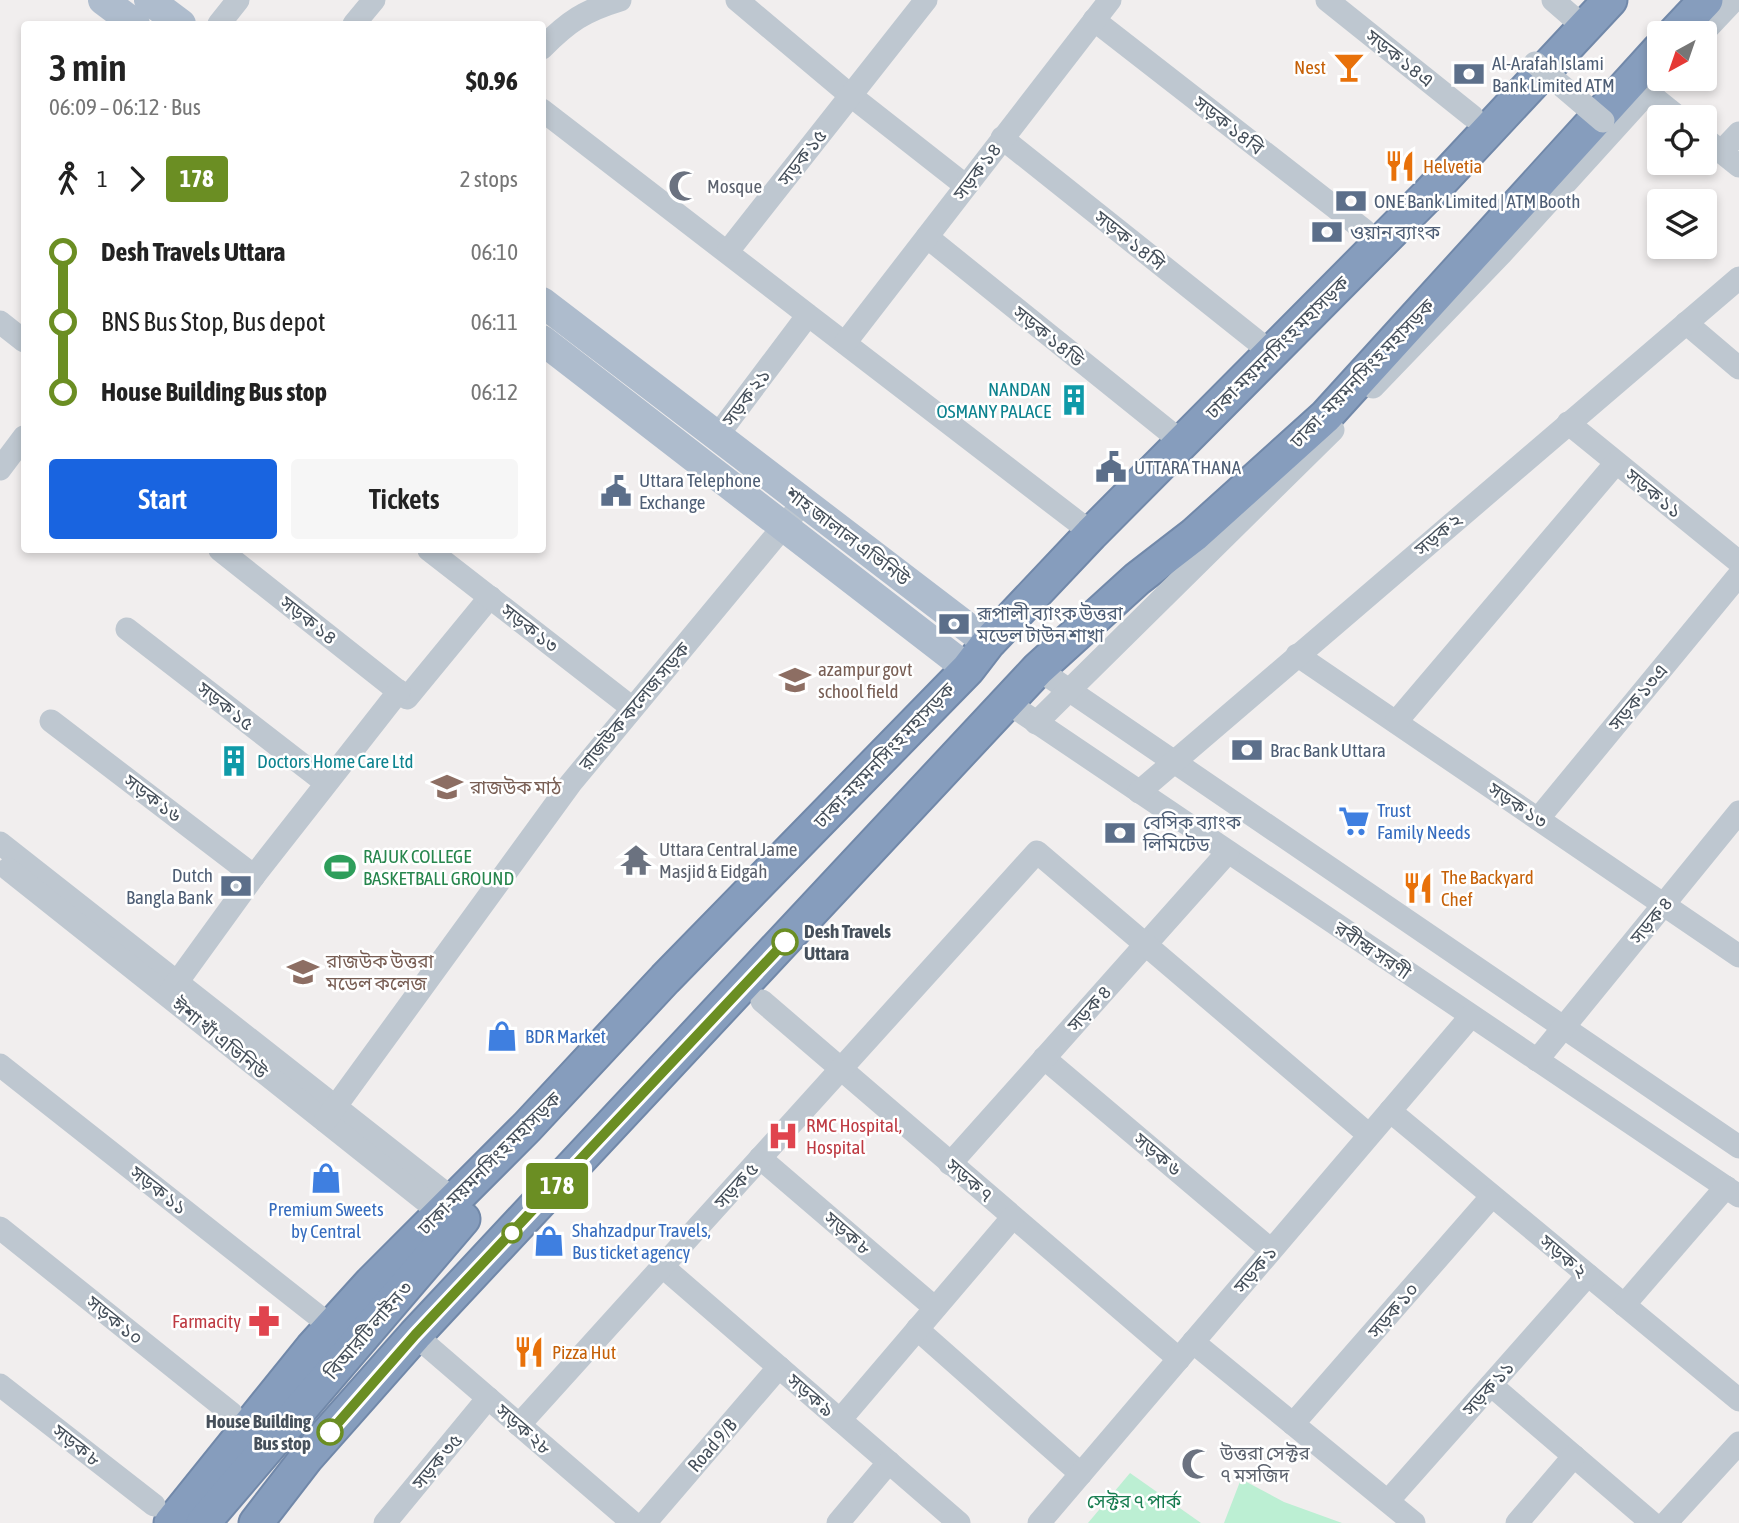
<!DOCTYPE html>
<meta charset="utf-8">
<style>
:root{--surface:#fff;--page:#f6f6f6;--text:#222;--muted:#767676;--accent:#1964e0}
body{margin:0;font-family:"Asap Condensed","Noto Sans Bengali",sans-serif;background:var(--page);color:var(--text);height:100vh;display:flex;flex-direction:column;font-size:26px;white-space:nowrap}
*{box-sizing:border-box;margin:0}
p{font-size:23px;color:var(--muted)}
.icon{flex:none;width:38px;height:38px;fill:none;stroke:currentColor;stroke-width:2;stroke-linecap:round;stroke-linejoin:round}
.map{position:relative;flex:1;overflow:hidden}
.drawer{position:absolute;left:21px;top:21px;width:525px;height:532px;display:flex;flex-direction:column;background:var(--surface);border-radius:7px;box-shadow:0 4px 10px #0003}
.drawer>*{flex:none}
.badge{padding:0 14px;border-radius:5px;font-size:24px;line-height:46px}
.needle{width:46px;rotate:220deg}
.controls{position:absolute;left:1647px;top:21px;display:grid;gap:14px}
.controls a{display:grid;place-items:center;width:70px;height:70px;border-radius:7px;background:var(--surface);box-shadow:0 4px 10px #0003;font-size:35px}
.map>.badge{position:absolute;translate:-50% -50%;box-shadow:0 0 0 4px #fff}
.legs{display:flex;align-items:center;gap:10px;height:77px;padding:0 28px;font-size:23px}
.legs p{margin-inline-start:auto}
.summary{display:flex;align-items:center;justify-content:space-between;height:119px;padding:0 28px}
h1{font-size:38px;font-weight:600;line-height:52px}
.button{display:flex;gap:14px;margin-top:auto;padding:14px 28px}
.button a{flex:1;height:80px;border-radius:7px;background:var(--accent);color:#fff;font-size:28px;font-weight:600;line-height:80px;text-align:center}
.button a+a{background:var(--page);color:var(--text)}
ul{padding:0 28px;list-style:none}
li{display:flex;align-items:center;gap:24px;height:70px;font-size:26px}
li i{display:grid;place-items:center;width:10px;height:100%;margin:0 9px;background:currentColor}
li i::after{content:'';width:18px;height:18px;margin:-9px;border:5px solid;border-radius:50%;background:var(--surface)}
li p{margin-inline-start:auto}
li:first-child i{background:linear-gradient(#0000 50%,currentColor 0)}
li:last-child i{background:linear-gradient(currentColor 50%,#0000 0)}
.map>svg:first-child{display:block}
.green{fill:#bcefd3}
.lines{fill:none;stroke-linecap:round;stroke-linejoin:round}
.highway-casing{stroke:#7188a9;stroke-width:37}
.minor{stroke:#bec7d0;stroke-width:23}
.major{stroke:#aebccd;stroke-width:30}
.highway{stroke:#869dbd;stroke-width:33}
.minor-bridge{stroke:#bec7d0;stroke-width:23}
.line-1-casing{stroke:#fff;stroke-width:16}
.line-1{stroke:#6b8e23;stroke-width:10}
.stop-1-dot{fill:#fff;stroke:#6b8e23;stroke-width:3.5}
.labels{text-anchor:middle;stroke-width:5;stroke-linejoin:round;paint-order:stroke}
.street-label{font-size:19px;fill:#46505b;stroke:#fff}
.service-label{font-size:19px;fill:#4e5e75;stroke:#fff;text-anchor:start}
.food-label{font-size:19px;fill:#c56008;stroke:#fff;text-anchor:start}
.worship-label{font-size:19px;fill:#5b616d;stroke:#fff;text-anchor:start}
.culture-label{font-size:19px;fill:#0d838f;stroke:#fff;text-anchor:end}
.education-label{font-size:19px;fill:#785e54;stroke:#fff;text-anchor:start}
.shop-label{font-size:19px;fill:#366cbe;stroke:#fff;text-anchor:start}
.leisure-label{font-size:19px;fill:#27864d;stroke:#fff;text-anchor:start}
.stop-label{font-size:19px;font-weight:bold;fill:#46505b;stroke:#fff;text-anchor:start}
.health-label{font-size:19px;fill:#be3a42;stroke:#fff;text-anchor:start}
.park-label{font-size:19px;fill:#177d50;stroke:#fff}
</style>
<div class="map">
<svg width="1739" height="1523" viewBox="0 0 1739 1523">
<rect width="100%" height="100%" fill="#f1eeee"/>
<!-- green -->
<g class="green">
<polygon points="1130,1473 1201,1523 1088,1523"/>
<polygon points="1241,1479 1284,1502 1342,1523 1224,1523"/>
</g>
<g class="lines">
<defs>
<g id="highway">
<polyline points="1675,33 1706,0"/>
<polyline points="171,1523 312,1348 371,1283 527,1127 665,979 968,669 988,643 1091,534 1427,196 1610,0"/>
<polyline points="203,1523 463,1219"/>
<polyline points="256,1523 307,1457 415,1335 1038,669 1137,579 1194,535 1326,416 1659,50"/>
</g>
</defs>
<!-- highway casing -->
<use href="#highway" class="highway-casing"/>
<!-- minor -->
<g class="minor">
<polyline points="737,0 850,95 966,186"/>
<polyline points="1327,0 1472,116"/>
<polyline points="1553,0 1584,27"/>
<polyline points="1094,20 1364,230"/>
<polyline points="219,24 238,0"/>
<polyline points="354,24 374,0"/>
<polyline points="1703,33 1734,0"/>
<path d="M542,48C569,21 584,11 620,0"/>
<polyline points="1647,92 1678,117"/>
<polyline points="542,110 808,315 717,436 808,315 1084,527"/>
<polyline points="1002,138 1258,342"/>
<polyline points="1704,138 1739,166"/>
<polyline points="1721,152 1739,133"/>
<polyline points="927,237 1172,434"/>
<polyline points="728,251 926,0"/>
<polyline points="0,322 24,341"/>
<polyline points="1686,323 1739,368"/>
<polyline points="845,343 1110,0"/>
<polyline points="1373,387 1502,253 1660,79"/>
<polyline points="1568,423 1739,562"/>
<polyline points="0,469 24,437"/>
<polyline points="220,550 407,698 490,597"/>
<polyline points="429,550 631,707"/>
<polyline points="127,629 326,783"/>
<polyline points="1297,655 1739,956"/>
<polyline points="1038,669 1739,1147"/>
<polyline points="1008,703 1739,1196"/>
<polyline points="51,721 254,876"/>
<polyline points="1396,722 1616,463"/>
<polyline points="1036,723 1333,430"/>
<polyline points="1139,792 1739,278"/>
<polyline points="1538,819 1739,575"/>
<polyline points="0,843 454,1200"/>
<polyline points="8,869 433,1207 439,1215"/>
<polyline points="170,992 254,876 399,691"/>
<polyline points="762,1001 1179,1359"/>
<polyline points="1044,1058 1271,1250"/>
<polyline points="1537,1060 1739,812"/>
<polyline points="0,1065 318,1316"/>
<polyline points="1390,1111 1739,1400"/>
<polyline points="325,1121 571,783 793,515"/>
<polyline points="760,1158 935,1308"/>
<polyline points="950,1164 1228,852"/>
<polyline points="0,1228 231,1413"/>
<polyline points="662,1266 959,1523"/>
<polyline points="1624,1305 1726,1187"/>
<polyline points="917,1329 1081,1474"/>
<polyline points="415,1335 633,1523"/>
<polyline points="1193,1342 1414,1523"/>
<polyline points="0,1385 154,1505"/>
<polyline points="1491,1385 1652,1523"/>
<polyline points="840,1420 1013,1217"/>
<polyline points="1293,1424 1492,1196"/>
<polyline points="519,1425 1037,852 1369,1135"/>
<polyline points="1388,1501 1588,1275"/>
<polyline points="385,1523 488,1398"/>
<polyline points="645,1523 779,1367"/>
<polyline points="838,1523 889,1462"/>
<polyline points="1039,1523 1471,1016"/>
<polyline points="1517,1523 1574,1456"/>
<polyline points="1666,1523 1739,1443"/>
</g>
<!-- major -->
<g class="major">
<polyline points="103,0 135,24"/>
<polyline points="149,0 181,24"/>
<polyline points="542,302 988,643"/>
<polyline points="542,340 968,669"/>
</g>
<!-- highway -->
<use href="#highway" class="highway"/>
<!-- minor-bridge -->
<polyline class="minor-bridge" points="1535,63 1603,121"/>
</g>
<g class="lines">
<defs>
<polyline id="line-1" points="330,1432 415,1335 785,942"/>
</defs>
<!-- line-1 casing -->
<use href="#line-1" class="line-1-casing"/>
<!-- line-1 -->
<use href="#line-1" class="line-1"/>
</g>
<!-- icons -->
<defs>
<symbol id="bar-bare" viewBox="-9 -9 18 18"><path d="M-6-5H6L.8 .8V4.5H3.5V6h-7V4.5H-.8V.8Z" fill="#e8710a" stroke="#fff" stroke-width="2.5" paint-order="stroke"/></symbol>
<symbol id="bank-bare" viewBox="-9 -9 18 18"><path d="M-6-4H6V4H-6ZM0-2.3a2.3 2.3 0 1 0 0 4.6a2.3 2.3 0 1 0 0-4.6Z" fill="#5c6f8a" stroke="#fff" stroke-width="2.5" paint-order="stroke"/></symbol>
<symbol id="restaurant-bare" viewBox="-9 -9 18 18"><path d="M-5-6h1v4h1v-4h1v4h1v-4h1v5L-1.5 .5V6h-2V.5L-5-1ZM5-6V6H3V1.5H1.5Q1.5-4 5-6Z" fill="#e8710a" stroke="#fff" stroke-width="2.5" paint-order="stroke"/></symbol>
<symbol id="mosque-bare" viewBox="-9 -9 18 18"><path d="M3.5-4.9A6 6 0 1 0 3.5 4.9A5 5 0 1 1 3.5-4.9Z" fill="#6b7280" stroke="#fff" stroke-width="2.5" paint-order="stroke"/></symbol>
<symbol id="building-bare" viewBox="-9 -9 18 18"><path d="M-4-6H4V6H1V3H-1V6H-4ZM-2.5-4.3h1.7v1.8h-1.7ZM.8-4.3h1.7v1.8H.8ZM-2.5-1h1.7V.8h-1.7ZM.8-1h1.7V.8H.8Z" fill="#0f9aa8" stroke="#fff" stroke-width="2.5" paint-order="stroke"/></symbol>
<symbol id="civic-bare" viewBox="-9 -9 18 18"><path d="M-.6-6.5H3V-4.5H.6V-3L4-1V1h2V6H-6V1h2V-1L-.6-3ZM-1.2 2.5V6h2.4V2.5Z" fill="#5c6f8a" stroke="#fff" stroke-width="2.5" paint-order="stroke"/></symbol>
<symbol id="university-bare" viewBox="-9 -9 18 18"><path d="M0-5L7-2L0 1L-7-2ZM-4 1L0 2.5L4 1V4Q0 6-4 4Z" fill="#8d6e63" stroke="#fff" stroke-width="2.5" paint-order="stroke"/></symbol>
<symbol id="school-bare" viewBox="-9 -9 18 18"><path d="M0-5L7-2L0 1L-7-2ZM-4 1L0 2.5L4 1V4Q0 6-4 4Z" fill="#8d6e63" stroke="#fff" stroke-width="2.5" paint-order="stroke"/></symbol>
<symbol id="supermarket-bare" viewBox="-9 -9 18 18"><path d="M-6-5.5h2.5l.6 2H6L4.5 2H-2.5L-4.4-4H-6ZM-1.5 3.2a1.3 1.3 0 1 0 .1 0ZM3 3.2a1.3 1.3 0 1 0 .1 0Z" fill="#3f7fe0" stroke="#fff" stroke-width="2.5" paint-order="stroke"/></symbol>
<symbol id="temple-bare" viewBox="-9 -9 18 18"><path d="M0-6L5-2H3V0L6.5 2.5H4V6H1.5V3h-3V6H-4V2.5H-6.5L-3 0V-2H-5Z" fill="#6b7280" stroke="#fff" stroke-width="2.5" paint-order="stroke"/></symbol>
<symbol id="stadium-bare" viewBox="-9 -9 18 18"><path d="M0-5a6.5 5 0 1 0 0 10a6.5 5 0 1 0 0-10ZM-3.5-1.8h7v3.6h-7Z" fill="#2e9e5b" stroke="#fff" stroke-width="2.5" paint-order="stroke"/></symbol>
<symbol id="shop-bare" viewBox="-9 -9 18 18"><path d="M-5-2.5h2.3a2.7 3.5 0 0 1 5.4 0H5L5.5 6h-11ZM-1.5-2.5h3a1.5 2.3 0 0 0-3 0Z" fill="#3f7fe0" stroke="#fff" stroke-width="2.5" paint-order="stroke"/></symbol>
<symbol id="hospital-bare" viewBox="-9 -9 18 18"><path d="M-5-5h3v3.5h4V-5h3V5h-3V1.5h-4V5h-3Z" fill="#e0444e" stroke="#fff" stroke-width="2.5" paint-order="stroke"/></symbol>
<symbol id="pharmacy-bare" viewBox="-9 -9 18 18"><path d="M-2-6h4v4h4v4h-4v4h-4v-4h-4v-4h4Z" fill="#e0444e" stroke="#fff" stroke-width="2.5" paint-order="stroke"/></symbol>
</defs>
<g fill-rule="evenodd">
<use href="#bar-bare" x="1327" y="45" width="44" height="44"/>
<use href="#bank-bare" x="1447" y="52" width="44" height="44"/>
<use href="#restaurant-bare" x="1378" y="144" width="44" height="44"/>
<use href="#mosque-bare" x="662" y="164" width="44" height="44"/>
<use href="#bank-bare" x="1329" y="179" width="44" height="44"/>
<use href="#bank-bare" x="1305" y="210" width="44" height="44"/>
<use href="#building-bare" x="1052" y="378" width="44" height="44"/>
<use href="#civic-bare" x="1089" y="445" width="44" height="44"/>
<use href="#civic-bare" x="594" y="469" width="44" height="44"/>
<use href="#bank-bare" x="932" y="602" width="44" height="44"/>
<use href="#university-bare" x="773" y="658" width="44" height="44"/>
<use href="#bank-bare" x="1225" y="728" width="44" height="44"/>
<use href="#building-bare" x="212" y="739" width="44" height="44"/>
<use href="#school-bare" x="425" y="765" width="44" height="44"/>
<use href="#supermarket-bare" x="1332" y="799" width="44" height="44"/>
<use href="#bank-bare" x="1098" y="811" width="44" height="44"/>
<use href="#temple-bare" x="614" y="838" width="44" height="44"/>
<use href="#stadium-bare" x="318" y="845" width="44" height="44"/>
<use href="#bank-bare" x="214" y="864" width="44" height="44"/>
<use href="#restaurant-bare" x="1396" y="866" width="44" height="44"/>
<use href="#university-bare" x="281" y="950" width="44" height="44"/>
<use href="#shop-bare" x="480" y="1014" width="44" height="44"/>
<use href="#hospital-bare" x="761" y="1114" width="44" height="44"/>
<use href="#shop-bare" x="304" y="1156" width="44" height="44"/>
<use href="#shop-bare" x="527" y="1219" width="44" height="44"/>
<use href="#pharmacy-bare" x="242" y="1299" width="44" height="44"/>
<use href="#restaurant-bare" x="507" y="1330" width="44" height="44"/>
<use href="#mosque-bare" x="1175" y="1442" width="44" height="44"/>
</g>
<!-- markers -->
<g class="stop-1-dot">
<circle cx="785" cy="942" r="12"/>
<circle cx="512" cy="1233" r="9"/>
<circle cx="330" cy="1432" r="12"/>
</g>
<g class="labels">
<!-- street labels -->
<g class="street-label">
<text transform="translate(1400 58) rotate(38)" y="7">সড়ক ১৪এ</text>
<text transform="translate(1229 125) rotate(38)" y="7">সড়ক ১৪বি</text>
<text transform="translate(802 157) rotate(-52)" y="7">সড়ক ১৫</text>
<text transform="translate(977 171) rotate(-53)" y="7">সড়ক ১৪</text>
<text transform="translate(1130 240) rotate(38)" y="7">সড়ক ১৪সি</text>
<text transform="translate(1049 336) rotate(39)" y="7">সড়ক ১৪ডি</text>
<text transform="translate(1277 347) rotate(-45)" y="7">ঢাকা-ময়মনসিংহ মহাসড়ক</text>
<text transform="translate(1362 373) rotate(-46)" y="7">ঢাকা - ময়মনসিংহ মহাসড়ক</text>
<text transform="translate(746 397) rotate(-53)" y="7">সড়ক ২১</text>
<text transform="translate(1654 493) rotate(39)" y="7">সড়ক ১১</text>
<text transform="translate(1438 534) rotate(-40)" y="7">সড়ক ২</text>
<text transform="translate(848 536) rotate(37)" y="7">শাহ জালাল এভিনিউ</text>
<text transform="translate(309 620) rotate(38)" y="7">সড়ক ১৪</text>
<text transform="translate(530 628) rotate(38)" y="7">সড়ক ১৩</text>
<text transform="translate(1638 697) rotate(-50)" y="7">সড়ক ১৩এ</text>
<text transform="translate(226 706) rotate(38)" y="7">সড়ক ১৫</text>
<text transform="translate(634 706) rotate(-50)" y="7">রাজউক কলেজ সড়ক</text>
<text transform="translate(884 755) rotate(-46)" y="7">ঢাকা-ময়মনসিংহ মহাসড়ক</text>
<text transform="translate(153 798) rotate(37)" y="7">সড়ক ১৬</text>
<text transform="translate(1518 805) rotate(34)" y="7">সড়ক ১৩</text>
<text transform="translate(1651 920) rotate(-51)" y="7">সড়ক ৪</text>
<text transform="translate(1373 950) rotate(34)" y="7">রবীন্দ্র সরণী</text>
<text transform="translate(1089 1008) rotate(-48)" y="7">সড়ক ৪</text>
<text transform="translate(220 1038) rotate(39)" y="7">ঈশা খাঁ এভিনিউ</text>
<text transform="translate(1158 1154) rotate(40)" y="7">সড়ক ৬</text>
<text transform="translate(489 1163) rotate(-45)" y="7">ঢাকা-ময়মনসিংহ মহাসড়ক</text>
<text transform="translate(970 1180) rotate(41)" y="7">সড়ক ৭</text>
<text transform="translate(736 1185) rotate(-48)" y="7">সড়ক ৫</text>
<text transform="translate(159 1190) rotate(38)" y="7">সড়ক ১১</text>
<text transform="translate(848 1233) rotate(41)" y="7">সড়ক ৮</text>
<text transform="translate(1564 1256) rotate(40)" y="7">সড়ক ২</text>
<text transform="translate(1255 1269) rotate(-50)" y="7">সড়ক ১</text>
<text transform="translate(1393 1310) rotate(-49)" y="7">সড়ক ১০</text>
<text transform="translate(115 1320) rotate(39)" y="7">সড়ক ১০</text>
<text transform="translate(368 1330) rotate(-49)" y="7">বিআরটি লাইন ৩</text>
<text transform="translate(1488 1388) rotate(-48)" y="7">সড়ক ১১</text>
<text transform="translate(811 1395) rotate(41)" y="7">সড়ক ৯</text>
<text transform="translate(524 1429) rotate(41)" y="7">সড়ক ২৮</text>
<text transform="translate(77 1445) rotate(38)" y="7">সড়ক ৮</text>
<text transform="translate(712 1445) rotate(-49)" y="7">Road 9/B</text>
<text transform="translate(437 1461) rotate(-50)" y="7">সড়ক ৩৫</text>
</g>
<!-- service labels -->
<g class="service-label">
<text x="1492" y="70">Al-Arafah Islami<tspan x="1492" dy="22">Bank Limited ATM</tspan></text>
<text x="1374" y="208">ONE Bank Limited | ATM Booth</text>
<text x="1350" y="239">ওয়ান ব্যাংক</text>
<text x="1134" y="474">UTTARA THANA</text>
<text x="639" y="487">Uttara Telephone<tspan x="639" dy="22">Exchange</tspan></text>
<text x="977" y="620">রূপালী ব্যাংক উত্তরা<tspan x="977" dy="22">মডেল টাউন শাখা</tspan></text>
<text x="1270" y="757">Brac Bank Uttara</text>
<text x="1143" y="829">বেসিক ব্যাংক<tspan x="1143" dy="22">লিমিটেড</tspan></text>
<text x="213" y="882" text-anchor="end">Dutch<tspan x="213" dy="22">Bangla Bank</tspan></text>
</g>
<!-- food labels -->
<g class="food-label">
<text x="1326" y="74" text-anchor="end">Nest</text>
<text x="1423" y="173">Helvetia</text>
<text x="1441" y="884">The Backyard<tspan x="1441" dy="22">Chef</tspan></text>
<text x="552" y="1359">Pizza Hut</text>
</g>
<!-- worship labels -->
<g class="worship-label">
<text x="707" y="193">Mosque</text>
<text x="659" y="856">Uttara Central Jame<tspan x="659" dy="22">Masjid &amp; Eidgah</tspan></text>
<text x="1220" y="1460">উত্তরা সেক্টর<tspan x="1220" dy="22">৭ মসজিদ</tspan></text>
</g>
<!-- culture labels -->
<g class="culture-label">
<text x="1051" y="396">NANDAN<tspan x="1051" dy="22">OSMANY PALACE</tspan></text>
<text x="257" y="768" text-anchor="start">Doctors Home Care Ltd</text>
</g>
<!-- education labels -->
<g class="education-label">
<text x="818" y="676">azampur govt<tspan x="818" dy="22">school field</tspan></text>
<text x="470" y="794">রাজউক মাঠ</text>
<text x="326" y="968">রাজউক উত্তরা<tspan x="326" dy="22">মডেল কলেজ</tspan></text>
</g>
<!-- shop labels -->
<g class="shop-label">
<text x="1377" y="817">Trust<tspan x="1377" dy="22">Family Needs</tspan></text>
<text x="525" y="1043">BDR Market</text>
<text x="326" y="1216" text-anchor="middle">Premium Sweets<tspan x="326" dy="22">by Central</tspan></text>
<text x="572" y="1237">Shahzadpur Travels,<tspan x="572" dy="22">Bus ticket agency</tspan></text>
</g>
<!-- leisure labels -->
<g class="leisure-label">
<text x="363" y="863">RAJUK COLLEGE<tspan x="363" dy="22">BASKETBALL GROUND</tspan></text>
</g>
<!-- stop labels -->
<g class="stop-label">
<text x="804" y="938">Desh Travels<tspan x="804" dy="22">Uttara</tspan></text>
<text x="311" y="1428" text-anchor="end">House Building<tspan x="311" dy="22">Bus stop</tspan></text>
</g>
<!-- health labels -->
<g class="health-label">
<text x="806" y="1132">RMC Hospital,<tspan x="806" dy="22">Hospital</tspan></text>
<text x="241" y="1328" text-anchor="end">Farmacity</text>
</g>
<!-- park labels -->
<g class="park-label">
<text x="1134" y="1508">সেক্টর ৭ পার্ক</text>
</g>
</g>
</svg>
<div class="controls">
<a><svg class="needle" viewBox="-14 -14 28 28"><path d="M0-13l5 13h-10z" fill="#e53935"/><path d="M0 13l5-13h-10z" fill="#767676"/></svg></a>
<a><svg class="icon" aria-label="locate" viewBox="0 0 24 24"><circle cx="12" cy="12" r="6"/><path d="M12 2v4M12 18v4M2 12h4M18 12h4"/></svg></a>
<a><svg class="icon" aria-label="layers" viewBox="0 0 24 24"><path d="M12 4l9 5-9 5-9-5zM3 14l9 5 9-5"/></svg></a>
</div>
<b class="badge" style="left:557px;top:1186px;background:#6b8e23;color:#fff">178</b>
<section class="drawer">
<div class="summary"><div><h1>3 min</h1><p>06:09 – 06:12 · Bus</p></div><b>$0.96</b></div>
<div class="legs"><svg class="icon" aria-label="walk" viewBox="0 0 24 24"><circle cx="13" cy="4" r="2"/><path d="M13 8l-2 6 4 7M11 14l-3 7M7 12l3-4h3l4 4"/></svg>1<svg class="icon" aria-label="forward" viewBox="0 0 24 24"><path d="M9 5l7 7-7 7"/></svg><b class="badge" style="background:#6b8e23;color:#fff">178</b><p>2 stops</p></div>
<ul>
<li><i style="color:#6b8e23"></i><b>Desh Travels Uttara</b><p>06:10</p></li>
<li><i style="color:#6b8e23"></i><span>BNS Bus Stop, Bus depot</span><p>06:11</p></li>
<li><i style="color:#6b8e23"></i><b>House Building Bus stop</b><p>06:12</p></li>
</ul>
<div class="button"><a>Start</a><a>Tickets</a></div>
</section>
</div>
